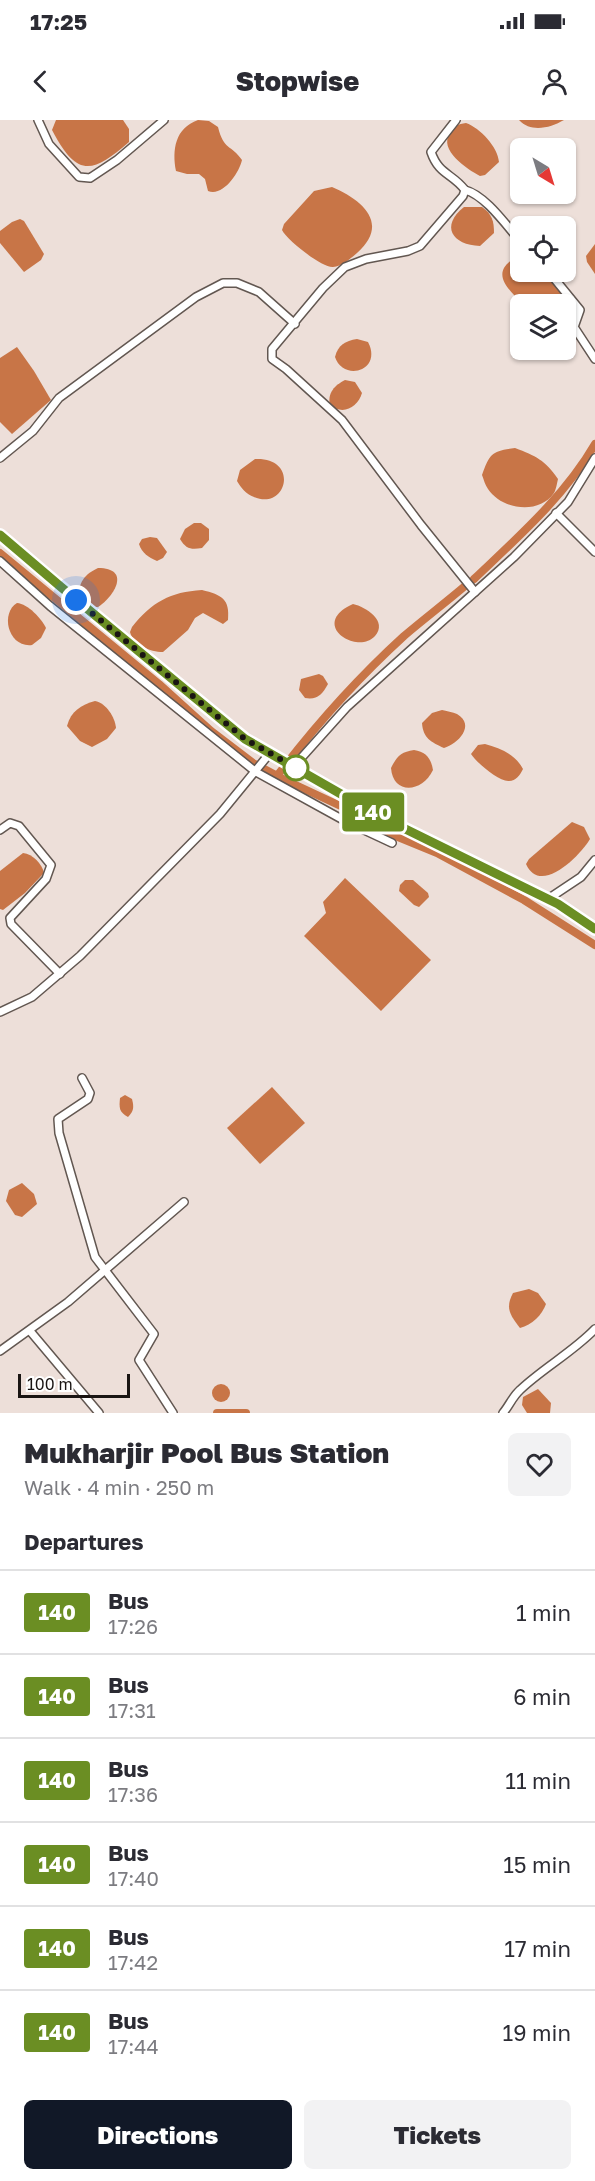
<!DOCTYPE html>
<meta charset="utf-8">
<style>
:root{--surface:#fff;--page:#f2f2f3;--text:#2b2b33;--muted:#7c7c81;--line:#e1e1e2;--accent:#111827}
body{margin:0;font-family:"Golos Text",sans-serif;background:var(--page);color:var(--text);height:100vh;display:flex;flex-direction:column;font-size:22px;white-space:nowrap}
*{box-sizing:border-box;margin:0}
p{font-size:20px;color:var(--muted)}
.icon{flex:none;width:33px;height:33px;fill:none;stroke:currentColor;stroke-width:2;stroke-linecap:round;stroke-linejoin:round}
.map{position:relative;height:1293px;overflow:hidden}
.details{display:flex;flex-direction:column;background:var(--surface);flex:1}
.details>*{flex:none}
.badge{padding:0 12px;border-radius:4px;font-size:21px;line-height:39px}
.needle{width:39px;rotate:142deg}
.tools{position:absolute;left:510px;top:18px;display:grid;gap:12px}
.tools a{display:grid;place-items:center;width:66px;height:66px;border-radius:9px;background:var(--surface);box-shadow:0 2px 4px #0004;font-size:30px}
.scale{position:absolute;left:18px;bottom:15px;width:112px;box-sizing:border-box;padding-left:6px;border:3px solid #1a1513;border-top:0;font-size:16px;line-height:21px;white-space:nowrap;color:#1a1513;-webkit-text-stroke:4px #fff;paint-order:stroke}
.you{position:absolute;width:30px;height:30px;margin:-15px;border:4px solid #fff;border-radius:50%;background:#1a73e8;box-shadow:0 0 0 9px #1a73e833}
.map>.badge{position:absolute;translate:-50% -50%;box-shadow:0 0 0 3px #fff}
h2{padding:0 24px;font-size:22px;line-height:54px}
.round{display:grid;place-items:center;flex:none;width:63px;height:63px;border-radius:9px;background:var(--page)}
.head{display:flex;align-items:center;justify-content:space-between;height:102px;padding:0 24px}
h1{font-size:28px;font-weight:800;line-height:45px}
.cta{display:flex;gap:12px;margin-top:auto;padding:12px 24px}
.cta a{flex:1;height:69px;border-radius:9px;background:var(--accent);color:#fff;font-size:24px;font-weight:800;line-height:69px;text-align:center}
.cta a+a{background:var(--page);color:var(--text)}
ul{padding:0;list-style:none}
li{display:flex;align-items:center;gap:18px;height:84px;padding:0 24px;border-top:2px solid var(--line)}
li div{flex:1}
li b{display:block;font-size:22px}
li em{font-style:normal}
li .badge{min-width:66px;font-weight:700;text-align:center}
.status{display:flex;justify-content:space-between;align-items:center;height:42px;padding:0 30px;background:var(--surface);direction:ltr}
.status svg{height:16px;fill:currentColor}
header{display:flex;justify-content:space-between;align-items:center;height:78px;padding:0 24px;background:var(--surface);font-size:27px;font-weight:800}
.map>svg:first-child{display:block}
.water{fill:#c87547}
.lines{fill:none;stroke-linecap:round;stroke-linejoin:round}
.canal{stroke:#c87547;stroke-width:8}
.minor-casing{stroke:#625751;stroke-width:10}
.tertiary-casing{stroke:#625751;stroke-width:11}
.minor{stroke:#fff;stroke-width:7}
.tertiary{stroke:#fff;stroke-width:8}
.line-casing{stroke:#fff;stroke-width:14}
.line{stroke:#6b8e23;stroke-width:9}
.walk{stroke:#1a1513;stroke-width:6;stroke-dasharray:0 10.8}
.stop-dot{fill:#fff;stroke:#6b8e23;stroke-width:3}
</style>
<div class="status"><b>17:25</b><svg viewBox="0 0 49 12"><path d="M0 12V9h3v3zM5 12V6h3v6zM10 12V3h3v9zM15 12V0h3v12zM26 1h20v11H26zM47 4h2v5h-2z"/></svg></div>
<header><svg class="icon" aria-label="back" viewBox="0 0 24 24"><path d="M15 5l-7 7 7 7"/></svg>Stopwise<svg class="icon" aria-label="person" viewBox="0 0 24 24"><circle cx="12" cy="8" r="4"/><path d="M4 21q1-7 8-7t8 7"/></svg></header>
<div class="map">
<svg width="595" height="1293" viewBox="0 0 595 1293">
<rect width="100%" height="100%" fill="#eddfd9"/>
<!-- water -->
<g class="water">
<path d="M56,0H123L129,9V22C92,54 77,58 52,10Z"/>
<path d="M198,0L209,1L218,7C224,31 231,24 242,40C239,53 223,77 208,71L205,59L199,54H187L176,51C172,30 175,8 198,0Z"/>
<path d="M519,0H564C550,8 531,13 519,0Z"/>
<path d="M466,3C480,8 498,27 499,42L485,55L480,56C467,49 438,30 450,13C454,6 458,4 466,3Z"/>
<path d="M332,67C363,80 390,104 357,133C350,139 342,146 333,147C322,148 287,120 282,110L284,104L314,71Z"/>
<path d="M464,87H482C492,94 494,101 494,113L480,126C452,125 440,106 464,87Z"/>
<polygon points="20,99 24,101 44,134 41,140 24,152 0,123 0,111 12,102"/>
<polygon points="595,124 595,154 587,142 586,136"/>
<path d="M520,135V152H544L570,182L573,192L566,200V184H523C506,167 488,151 520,135Z"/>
<path d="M357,219L368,222C383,251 343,262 335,237C338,225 345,221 357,219Z"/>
<polygon points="17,227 34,251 51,280 12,314 0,302 0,238"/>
<path d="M345,260L355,262L362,273C358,287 343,296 330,285C327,273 335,265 345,260Z"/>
<path d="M515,328C536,336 545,340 558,359C557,363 556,370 554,373C539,395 502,390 488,369C485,365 484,360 482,355C490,333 492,331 515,328Z"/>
<path d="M255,339C300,337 287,391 254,377C246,374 241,368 237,361L240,350Z"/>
<path d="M194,403H201L209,409V420L202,428C191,430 186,429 180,419L185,409Z"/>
<path d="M150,417L157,418L167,432L163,438L157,441C148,437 142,433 139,424L142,419Z"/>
<path d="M98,448C131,448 115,476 98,487H93L80,478C77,463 85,454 98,448Z"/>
<path d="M202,470C222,475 230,479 228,500L223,504L203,493L195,498L188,510L163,532C150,532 133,525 130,512L132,507C152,482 170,472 202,470Z"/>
<path d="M17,483C28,484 41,498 46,508L41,518L32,525C8,528 0,493 17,483Z"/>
<path d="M353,484C366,487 388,501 375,516C357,536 308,504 353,484Z"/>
<path d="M319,554L323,556L328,564C322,575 317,580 305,578L299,570L301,559Z"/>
<path d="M95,581C106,583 115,597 116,608L107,619L92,627L80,621L67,606C71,591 81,585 95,581Z"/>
<path d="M442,590C446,591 453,592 457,594C476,605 458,624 444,628C431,622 423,618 422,603L432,593Z"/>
<path d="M485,624C500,628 515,634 523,649C520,655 516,661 509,661C499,662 476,642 471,634L478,625Z"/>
<path d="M414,630C426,632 431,638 433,650C422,673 393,675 391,648C397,636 401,632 414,630Z"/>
<path d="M572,702L584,707L590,719C580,736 540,776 526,744L529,739Z"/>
<path d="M23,733C33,734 42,744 44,753L25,773L3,790L0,789V751Z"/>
<polygon points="345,758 431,840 381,891 304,816 326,793 323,782"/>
<polygon points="405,760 413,760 428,773 429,777 419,787 414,785 399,771 400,765"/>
<polygon points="272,967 305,1003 260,1044 227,1008"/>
<path d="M125,975L132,979C134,987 134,991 128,997C119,992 119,988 120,978Z"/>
<polygon points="22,1063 34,1074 37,1084 22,1097 15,1095 6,1081 9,1070"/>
<path d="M529,1169L538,1173L546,1184C542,1195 532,1205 520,1208C510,1195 505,1188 513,1173Z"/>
<circle cx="221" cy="1273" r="9"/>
<polygon points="538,1269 551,1283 550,1293 527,1293 522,1285 523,1277"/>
</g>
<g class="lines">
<!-- canal -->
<g class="canal">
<polyline points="0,433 159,564 211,611 253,643 285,660 377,703"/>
<path d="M474,459C517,418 565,376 595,324"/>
<path d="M277,656C315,606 358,558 404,516C424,499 445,483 465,466"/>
<polyline points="376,708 437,733 524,780 595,825"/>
<polyline points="217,1293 246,1293"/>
</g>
<defs>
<g id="minor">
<polyline points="38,0 49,24 79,57 90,58 117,40 164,0"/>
<path d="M456,0L431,32C439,55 452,53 465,70L463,76L420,126L408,131L366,139L345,147L323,168L272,229V239L286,249L342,300L421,405L475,472"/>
<path d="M465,70C485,75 506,105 520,121"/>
<polyline points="549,152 580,190 574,207 595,239"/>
<polyline points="0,338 33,311 59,278 196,177 223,163 237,163 259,172 295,204"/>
<polyline points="556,393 595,432"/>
<polyline points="0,441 50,486 256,652 347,702 392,723"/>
<polyline points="294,646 347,587 514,437 568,382 595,338"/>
<polyline points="0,710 10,703 19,706 51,745 46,759 10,798 11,804 60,854"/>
<polyline points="548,779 581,757 595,740"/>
<polyline points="0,892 32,877 80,836 220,694 270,633"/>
<polyline points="82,958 90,973 88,979 58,999 59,1013 95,1137 154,1214 139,1240 173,1293"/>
<polyline points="30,1211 99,1293"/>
<polyline points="0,1231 68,1182 184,1082"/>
<path d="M503,1293C509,1286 513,1276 520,1270C543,1248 573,1232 595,1209"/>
</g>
<polyline id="tertiary" points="0,415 30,442 245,619 381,697 558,784 595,809"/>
</defs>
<!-- minor casing -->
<use href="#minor" class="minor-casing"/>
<!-- tertiary casing -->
<use href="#tertiary" class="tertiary-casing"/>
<!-- minor -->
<use href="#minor" class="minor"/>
<!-- tertiary -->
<use href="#tertiary" class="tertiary"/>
</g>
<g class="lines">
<defs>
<polyline id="line" points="0,415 61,467 245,619 381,697 558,784 595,809"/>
</defs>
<!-- line casing -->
<use href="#line" class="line-casing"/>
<!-- line -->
<use href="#line" class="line"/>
<!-- walk -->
<polyline class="walk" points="76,480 245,619 296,648"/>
</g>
<!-- markers -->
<circle class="stop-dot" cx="296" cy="648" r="12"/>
</svg>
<div class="tools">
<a><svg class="needle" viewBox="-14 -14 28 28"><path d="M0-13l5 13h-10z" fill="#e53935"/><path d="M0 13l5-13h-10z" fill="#7c7c81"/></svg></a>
<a><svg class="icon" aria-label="locate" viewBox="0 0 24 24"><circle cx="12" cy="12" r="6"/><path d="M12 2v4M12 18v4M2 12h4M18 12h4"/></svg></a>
<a><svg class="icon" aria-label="layers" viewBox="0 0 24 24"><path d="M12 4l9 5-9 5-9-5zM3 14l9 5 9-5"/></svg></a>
</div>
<div class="scale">100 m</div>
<div class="you" style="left:76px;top:480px"></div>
<b class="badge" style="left:373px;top:692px;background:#6b8e23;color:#fff">140</b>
</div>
<section class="details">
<div class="head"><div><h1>Mukharjir Pool Bus Station</h1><p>Walk · 4 min · 250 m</p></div><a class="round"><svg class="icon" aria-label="heart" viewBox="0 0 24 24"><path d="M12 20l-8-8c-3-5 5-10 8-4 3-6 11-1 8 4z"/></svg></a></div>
<h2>Departures</h2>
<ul>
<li><span class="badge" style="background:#6b8e23;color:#fff">140</span><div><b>Bus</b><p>17:26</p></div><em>1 min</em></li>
<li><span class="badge" style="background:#6b8e23;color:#fff">140</span><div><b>Bus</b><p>17:31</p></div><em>6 min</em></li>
<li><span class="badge" style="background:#6b8e23;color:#fff">140</span><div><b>Bus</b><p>17:36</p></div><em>11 min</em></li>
<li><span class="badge" style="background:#6b8e23;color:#fff">140</span><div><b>Bus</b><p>17:40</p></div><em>15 min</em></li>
<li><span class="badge" style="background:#6b8e23;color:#fff">140</span><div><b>Bus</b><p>17:42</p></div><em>17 min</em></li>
<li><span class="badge" style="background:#6b8e23;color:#fff">140</span><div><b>Bus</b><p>17:44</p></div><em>19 min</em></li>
</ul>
<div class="cta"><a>Directions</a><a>Tickets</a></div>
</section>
